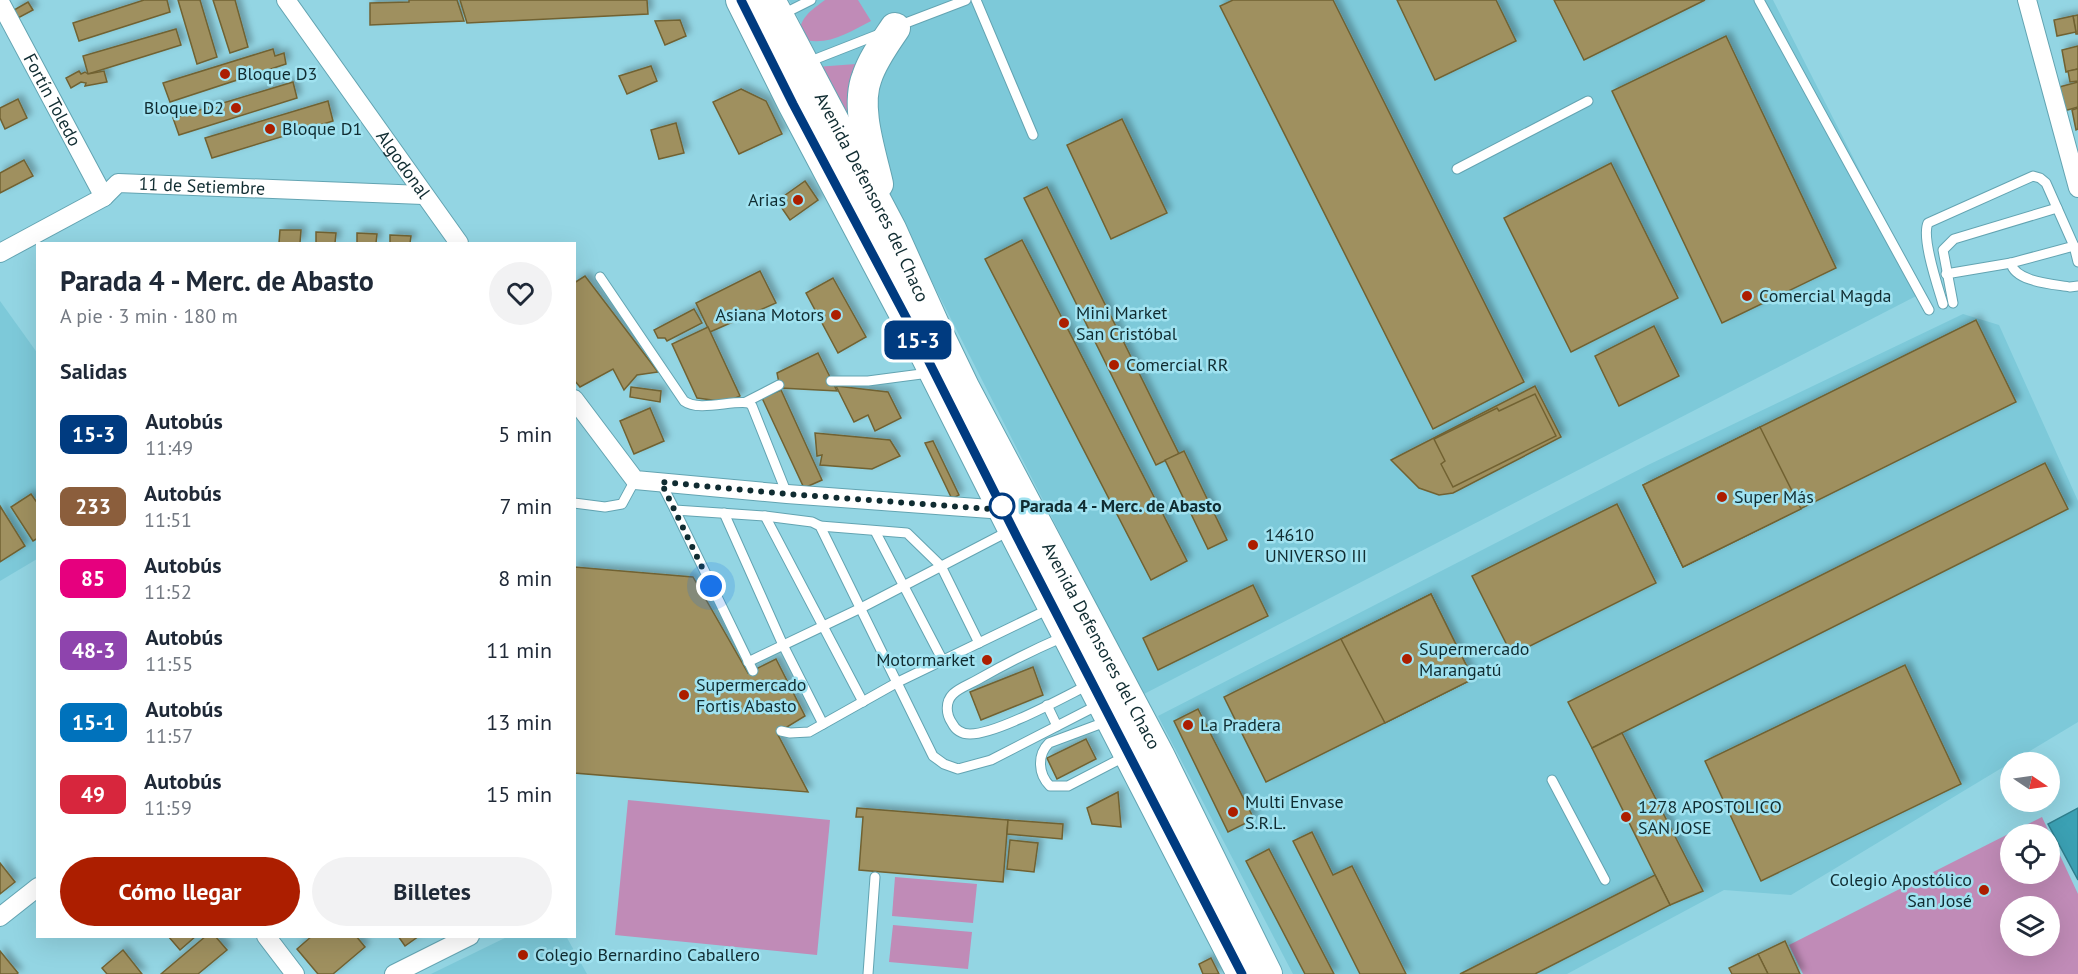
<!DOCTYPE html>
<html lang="es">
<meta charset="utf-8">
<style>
:root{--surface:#fff;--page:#f2f2f3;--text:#1f2937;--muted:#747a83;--accent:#ac1e00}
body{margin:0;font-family:"PT Sans",sans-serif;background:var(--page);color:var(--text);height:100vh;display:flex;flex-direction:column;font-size:22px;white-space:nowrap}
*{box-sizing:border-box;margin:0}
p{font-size:20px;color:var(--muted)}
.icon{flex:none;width:33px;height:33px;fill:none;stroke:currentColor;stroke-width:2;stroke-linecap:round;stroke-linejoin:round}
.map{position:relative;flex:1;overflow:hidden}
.panel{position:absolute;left:36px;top:242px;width:540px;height:696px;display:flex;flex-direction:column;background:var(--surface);border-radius:0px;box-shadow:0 6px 24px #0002}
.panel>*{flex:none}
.badge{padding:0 12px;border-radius:9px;font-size:21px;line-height:39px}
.needle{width:39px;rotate:103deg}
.tools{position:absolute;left:2000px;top:752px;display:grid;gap:12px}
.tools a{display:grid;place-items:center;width:60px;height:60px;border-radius:50%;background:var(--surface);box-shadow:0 6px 24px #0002;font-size:30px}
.you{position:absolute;width:30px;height:30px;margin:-15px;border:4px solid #fff;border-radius:50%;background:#1a73e8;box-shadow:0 0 0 9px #1a73e833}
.map>.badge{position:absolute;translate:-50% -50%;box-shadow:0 0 0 3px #fff}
h2{padding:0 24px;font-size:22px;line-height:54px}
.round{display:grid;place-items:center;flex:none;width:63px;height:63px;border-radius:32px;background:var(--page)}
.head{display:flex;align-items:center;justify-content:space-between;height:102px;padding:0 24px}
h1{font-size:28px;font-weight:600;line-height:45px}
.button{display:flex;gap:12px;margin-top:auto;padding:12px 24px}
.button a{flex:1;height:69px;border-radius:36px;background:var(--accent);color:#fff;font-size:24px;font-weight:600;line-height:69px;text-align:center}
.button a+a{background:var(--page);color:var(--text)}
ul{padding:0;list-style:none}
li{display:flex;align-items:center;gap:18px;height:72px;padding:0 24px}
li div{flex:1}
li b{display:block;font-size:22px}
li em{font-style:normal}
li .badge{min-width:66px;font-weight:700;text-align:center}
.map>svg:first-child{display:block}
.built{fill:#7dc9d9}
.green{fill:#c08bb7;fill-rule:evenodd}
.water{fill:#3ba1b4;stroke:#2e7e8d;stroke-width:1.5}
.building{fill:#9f905f;stroke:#716232;stroke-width:1.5;filter:url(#shadow)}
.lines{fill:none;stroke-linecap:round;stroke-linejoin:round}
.service-casing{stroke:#63a4b2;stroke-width:11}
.minor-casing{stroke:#63a4b2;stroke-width:20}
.trunk-casing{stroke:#63a4b2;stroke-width:32}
.service{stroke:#fff;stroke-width:9}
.minor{stroke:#fff;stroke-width:18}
.trunk{stroke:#fff;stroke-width:30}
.line-casing{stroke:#fff;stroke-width:14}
.line{stroke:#003b80;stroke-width:9}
.walk{stroke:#102c31;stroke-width:6;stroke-dasharray:0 10.8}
.poi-dot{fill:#ac1e00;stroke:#a0e2f0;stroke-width:2}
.stop-dot{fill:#fff;stroke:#003b80;stroke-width:3}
.labels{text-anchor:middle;stroke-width:5;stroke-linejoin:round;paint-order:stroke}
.poi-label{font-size:18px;fill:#102c31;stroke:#a0e2f0;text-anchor:start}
.street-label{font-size:18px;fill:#102c31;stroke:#a0e2f0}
.stop-label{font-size:18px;font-weight:bold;fill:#102c31;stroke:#a0e2f0;text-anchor:start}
</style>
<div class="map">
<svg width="2078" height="974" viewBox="0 0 2078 974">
<defs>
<filter id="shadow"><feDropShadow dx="4.5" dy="-4.5" stdDeviation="3" flood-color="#0004"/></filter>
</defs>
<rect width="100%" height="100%" fill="#93d5e3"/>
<!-- built -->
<g class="built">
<polygon points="789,0 1773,0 1922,293 1142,695"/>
<polygon points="0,301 38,354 37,559 0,581"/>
<polygon points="1963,314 1999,325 2078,501 2078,722 1791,895 1724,890 1567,974 1293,974 1158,716 1648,465"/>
<polygon points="509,936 566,936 587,974 431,974"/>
</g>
<!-- green -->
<g class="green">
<path d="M825,0H858L871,21C848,33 825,48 799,38C799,18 810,11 825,0Z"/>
<polygon points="856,64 847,96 848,116 816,67"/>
<polygon points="628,800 830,820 817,955 615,935"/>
<path d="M2042,817L2078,894V974H1803L1789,945ZM2010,834H2049V873H2010ZM2010,906H2049V945H2010Z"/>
<polygon points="895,877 977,884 973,923 892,916"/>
<polygon points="893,925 972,932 968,969 889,962"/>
</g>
<!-- water -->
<polygon class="water" points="2078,808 2078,880 2048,824"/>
<!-- building -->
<g class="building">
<polygon points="144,0 167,0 170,12 79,41 73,23"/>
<polygon points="178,0 200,0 217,57 197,64"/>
<polygon points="213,0 235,0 248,47 230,53"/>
<polygon points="409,0 457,0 464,21 370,25 370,3 409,2"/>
<polygon points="460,0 647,0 648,14 467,23"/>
<polygon points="1233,0 1333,0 1524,382 1433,429 1220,6"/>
<polygon points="1397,0 1496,0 1516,41 1435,80"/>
<polygon points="1554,0 1705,0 1584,60"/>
<polygon points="28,2 33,10 18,18 14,10"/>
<polygon points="2078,15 2078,34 2076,34 2073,16"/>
<polygon points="2073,16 2076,32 2057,36 2054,20"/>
<polygon points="680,20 686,36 665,45 655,21"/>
<polygon points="176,29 181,45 88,74 83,56"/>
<polygon points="1726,36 1836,268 1722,323 1612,91"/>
<polygon points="2078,46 2078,69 2066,72 2062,50"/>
<polygon points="273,49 275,56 284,53 286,64 170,102 163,83"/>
<polygon points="651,66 657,81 627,94 619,76"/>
<polygon points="2078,69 2078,81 2070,82 2068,71"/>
<polygon points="79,71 81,74 85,72 88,74 104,71 107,82 85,86 86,83 81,82 71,88 66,78"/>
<polygon points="293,82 297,98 179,135 173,118"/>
<polygon points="2078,82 2078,107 2064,111 2059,87"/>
<polygon points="741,89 766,101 782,134 739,154 713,102"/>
<polygon points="18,99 27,118 5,129 0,118 0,108"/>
<polygon points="328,101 333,121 212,158 205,138"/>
<polygon points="2078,108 2078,129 2076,130 2072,110"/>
<polygon points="1122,119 1167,213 1111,239 1067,145"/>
<polygon points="676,123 684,153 659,159 651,130"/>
<polygon points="24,160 33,176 0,193 0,173"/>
<polygon points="1611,163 1678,298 1571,352 1504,218"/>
<polygon points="805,181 818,200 790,220 777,201"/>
<polygon points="1047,187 1179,454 1156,465 1024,198"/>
<polygon points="280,230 301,230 300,243 279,243"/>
<polygon points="316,232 336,233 335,243 316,243"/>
<polygon points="357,233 377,234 376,243 357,243"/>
<polygon points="390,235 411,236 410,243 390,243"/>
<polygon points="1022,240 1187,561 1151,580 985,259"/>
<polygon points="760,271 776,303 710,332 696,303"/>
<polygon points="585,276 658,372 637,375 624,390 613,369 580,387 574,380 574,283"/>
<polygon points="833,278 866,337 838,353 806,293"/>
<polygon points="694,309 702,323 667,341 665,338 658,338 654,330"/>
<polygon points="1976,320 2016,402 1683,567 1643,485"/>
<polygon points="1654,326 1679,376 1619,406 1595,356"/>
<polygon points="708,327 740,396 727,402 697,398 672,344"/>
<polygon points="818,353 837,391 780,388 777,373"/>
<polygon points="836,386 888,392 901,418 875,431 868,415 854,422"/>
<polygon points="1535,386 1561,437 1453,493 1439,495 1419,488 1391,460"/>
<polygon points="631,387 661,391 660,402 630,397"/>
<polygon points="781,390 822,480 804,488 762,398"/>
<polygon points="1535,394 1556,436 1453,487 1441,464 1445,461 1434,439 1497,408 1499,411"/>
<polygon points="650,408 664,441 634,454 620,421"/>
<polygon points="1760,427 1801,509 1683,567 1643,485"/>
<polygon points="815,433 890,440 900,456 872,469 820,465 822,455 817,456"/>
<polygon points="933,441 959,495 952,499 925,443"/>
<polygon points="1184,451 1227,540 1208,549 1165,460"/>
<polygon points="2045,463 2068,509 1592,748 1568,702"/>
<polygon points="31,494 38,504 38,538 33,541 11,507"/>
<polygon points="1617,504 1656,583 1512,655 1472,576"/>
<polygon points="0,506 25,546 0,562"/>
<polygon points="574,567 693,577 748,673 776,659 805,716 777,733 808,792 574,773"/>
<polygon points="1253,585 1268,616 1158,670 1143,638"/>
<polygon points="1431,594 1473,679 1266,782 1224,697"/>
<polygon points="1431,594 1473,679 1385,723 1341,639"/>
<polygon points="1905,665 1961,784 1761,881 1705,761"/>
<polygon points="1033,667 1043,695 981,720 970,692"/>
<polygon points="1198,709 1254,819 1228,832 1174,721"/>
<polygon points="1622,733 1703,891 1670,905 1592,748"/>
<polygon points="1086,739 1096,759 1057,779 1047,758"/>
<polygon points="1118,792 1121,827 1092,824 1087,808"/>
<polygon points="857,808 1008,820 1003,882 859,870 863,817 856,817"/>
<polygon points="1008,820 1063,824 1062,839 1007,834"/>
<polygon points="1312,832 1333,875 1352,866 1406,974 1360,974 1293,841"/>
<polygon points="1010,840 1038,843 1034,872 1007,869"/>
<polygon points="1269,849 1334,974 1305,974 1246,861"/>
<polygon points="0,863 15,882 0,894"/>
<polygon points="1655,875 1670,905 1535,974 1460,974"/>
<polygon points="168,936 196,936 180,950"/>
<polygon points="206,936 215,936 227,950 198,974 161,974"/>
<polygon points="312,936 356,936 365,947 333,974 318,974 297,949"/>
<polygon points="398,936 419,936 405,946"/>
<polygon points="1785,941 1800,974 1768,974 1758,954"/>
<polygon points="123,950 142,974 107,974 102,968"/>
<polygon points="0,951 18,973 17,974 0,974"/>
<polygon points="1758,954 1768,974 1732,974 1729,968"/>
<polygon points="1211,958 1219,974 1203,974 1199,964"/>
</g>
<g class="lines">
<defs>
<g id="service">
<polyline points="976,0 1033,135"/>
<polyline points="1759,0 1929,310"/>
<polyline points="781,15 811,0"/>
<polyline points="898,26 966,0"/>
<polyline points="808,62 882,33"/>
<polyline points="1457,169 1588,101"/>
<path d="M2011,263C2015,282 2053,284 2070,287L2078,286"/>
<polyline points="1946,274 2011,263 2074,246"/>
<path d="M600,277L684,401C699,412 731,400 749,403L752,406L787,494"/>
<polyline points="1953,303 1943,250 1954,239 2057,208"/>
<path d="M1943,304C1938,287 1921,238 1928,223L2033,176L2040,178L2046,183L2074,246L2078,262"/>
<polyline points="831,381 868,381 929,373"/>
<polyline points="746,402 779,385"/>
<polyline points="661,483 675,510 765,516 812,522 820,526 933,756 944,764 958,769 991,760 1098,705"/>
<polyline points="574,503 605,507 622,504 635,480"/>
<polyline points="675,510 753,671"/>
<polyline points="724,513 783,645 823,724"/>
<polyline points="765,516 863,702"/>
<polyline points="820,526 907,533 941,566 979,643"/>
<polyline points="875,531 943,661"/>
<path d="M1063,637C1033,650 1005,664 977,680C970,684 959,688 953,694C945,702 946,714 952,723C956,731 962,734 970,734C997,734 1062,698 1088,685"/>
<polyline points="748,662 861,608 1009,531"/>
<polyline points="1047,705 1057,726"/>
<path d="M1108,721L1049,743C1037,755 1038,774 1050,786H1068L1124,757"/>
<polyline points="781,731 790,733 809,732 898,682 1049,609"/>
<polyline points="1552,780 1605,880"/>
<polyline points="868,974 875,877"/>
</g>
<g id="minor">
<path id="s1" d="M286,0L459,243"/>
<polyline points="2027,0 2078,188"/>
<path id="s2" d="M0,2L104,197"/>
<path id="s3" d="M0,253L104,197L118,183L423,195"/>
<polyline points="574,399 635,480 787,494 1004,510"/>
<polyline points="0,917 38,887"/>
<polyline points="266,936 295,974"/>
<polyline points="394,974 470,936"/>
</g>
<g id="trunk">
<polyline points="741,0 793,104 917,338 1017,537 1242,974"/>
<path id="s4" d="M770,0L891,229L936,329L964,387L1159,755L1267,974"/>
<path d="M878,184C871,153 855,107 867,77C873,59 885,43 895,28"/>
</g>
</defs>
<!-- service casing -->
<use href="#service" class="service-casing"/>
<!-- minor casing -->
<use href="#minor" class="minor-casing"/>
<!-- trunk casing -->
<use href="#trunk" class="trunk-casing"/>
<!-- service -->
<use href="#service" class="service"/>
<!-- minor -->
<use href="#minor" class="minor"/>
<!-- trunk -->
<use href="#trunk" class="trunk"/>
</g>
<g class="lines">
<defs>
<polyline id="line" points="741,0 793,104 917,338 1017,537 1242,974"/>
</defs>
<!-- line casing -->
<use href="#line" class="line-casing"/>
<!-- line -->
<use href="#line" class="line"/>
<!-- walk -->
<polyline class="walk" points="711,586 661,482 787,494 1004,510 1002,506"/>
</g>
<!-- markers -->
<g class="poi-dot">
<circle cx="225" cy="74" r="6"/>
<circle cx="236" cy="108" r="6"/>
<circle cx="270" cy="129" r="6"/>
<circle cx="798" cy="200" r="6"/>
<circle cx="1747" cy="296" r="6"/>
<circle cx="836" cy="315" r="6"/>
<circle cx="1064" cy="323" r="6"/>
<circle cx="1114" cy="365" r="6"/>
<circle cx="1722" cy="497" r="6"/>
<circle cx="1253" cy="545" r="6"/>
<circle cx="1407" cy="659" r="6"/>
<circle cx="987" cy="660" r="6"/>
<circle cx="684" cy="695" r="6"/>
<circle cx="1188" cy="725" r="6"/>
<circle cx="1233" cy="812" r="6"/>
<circle cx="1626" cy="817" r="6"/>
<circle cx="1984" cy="890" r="6"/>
<circle cx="523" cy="955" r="6"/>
</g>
<circle class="stop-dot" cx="1002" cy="506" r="12"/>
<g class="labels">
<!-- poi labels -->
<g class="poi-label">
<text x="237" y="80">Bloque D3</text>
<text x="224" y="114" text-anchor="end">Bloque D2</text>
<text x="282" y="135">Bloque D1</text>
<text x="786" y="206" text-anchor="end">Arias</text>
<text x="1759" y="302">Comercial Magda</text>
<text x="1076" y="319">Mini Market<tspan x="1076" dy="21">San Cristóbal</tspan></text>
<text x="824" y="321" text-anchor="end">Asiana Motors</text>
<text x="1126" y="371">Comercial RR</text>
<text x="1734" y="503">Super Más</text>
<text x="1265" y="541">14610<tspan x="1265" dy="21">UNIVERSO III</tspan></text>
<text x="1419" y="655">Supermercado<tspan x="1419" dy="21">Marangatú</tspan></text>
<text x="975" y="666" text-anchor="end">Motormarket</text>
<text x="696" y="691">Supermercado<tspan x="696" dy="21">Fortis Abasto</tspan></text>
<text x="1200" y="731">La Pradera</text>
<text x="1245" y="808">Multi Envase<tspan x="1245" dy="21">S.R.L.</tspan></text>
<text x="1638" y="813">1278 APOSTOLICO<tspan x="1638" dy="21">SAN JOSE</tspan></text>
<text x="1972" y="886" text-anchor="end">Colegio Apostólico<tspan x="1972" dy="21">San José</tspan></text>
<text x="535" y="961">Colegio Bernardino Caballero</text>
</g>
<!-- street labels -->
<g class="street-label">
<text dy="6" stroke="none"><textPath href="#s2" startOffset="111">Fortín Toledo</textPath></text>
<text dy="6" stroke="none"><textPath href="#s1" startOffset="202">Algodonal</textPath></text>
<text dy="6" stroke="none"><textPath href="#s3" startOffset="222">11 de Setiembre</textPath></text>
<text dy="6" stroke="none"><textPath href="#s4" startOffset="222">Avenida Defensores del Chaco</textPath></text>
<text dy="6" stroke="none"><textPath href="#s4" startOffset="726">Avenida Defensores del Chaco</textPath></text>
</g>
<!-- stop labels -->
<g class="stop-label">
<text x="1020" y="512">Parada 4 - Merc. de Abasto</text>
</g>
</g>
</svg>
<div class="tools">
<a><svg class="needle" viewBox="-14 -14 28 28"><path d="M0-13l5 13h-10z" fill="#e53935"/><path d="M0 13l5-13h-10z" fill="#747a83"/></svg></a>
<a><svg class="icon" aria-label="locate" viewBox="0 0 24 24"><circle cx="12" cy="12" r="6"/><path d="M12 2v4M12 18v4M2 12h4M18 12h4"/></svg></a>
<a><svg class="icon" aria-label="layers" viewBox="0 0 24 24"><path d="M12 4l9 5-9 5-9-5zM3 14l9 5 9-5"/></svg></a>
</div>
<div class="you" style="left:711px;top:586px"></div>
<b class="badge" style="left:918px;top:340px;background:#003b80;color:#fff">15-3</b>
<section class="panel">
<div class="head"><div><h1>Parada 4 - Merc. de Abasto</h1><p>A pie · 3 min · 180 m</p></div><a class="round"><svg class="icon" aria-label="heart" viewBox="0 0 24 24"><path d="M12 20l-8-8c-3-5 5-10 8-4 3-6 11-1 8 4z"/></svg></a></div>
<h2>Salidas</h2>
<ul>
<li><span class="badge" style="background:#003b80;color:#fff">15-3</span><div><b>Autobús</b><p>11:49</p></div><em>5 min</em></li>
<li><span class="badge" style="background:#8b5e3c;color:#fff">233</span><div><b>Autobús</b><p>11:51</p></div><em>7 min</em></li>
<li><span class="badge" style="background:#e6007e;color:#fff">85</span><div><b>Autobús</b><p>11:52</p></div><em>8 min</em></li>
<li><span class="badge" style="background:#8e44ad;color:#fff">48-3</span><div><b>Autobús</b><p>11:55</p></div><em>11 min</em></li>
<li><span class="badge" style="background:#0072bc;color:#fff">15-1</span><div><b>Autobús</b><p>11:57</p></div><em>13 min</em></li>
<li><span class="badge" style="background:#d7263d;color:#fff">49</span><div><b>Autobús</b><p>11:59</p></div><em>15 min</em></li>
</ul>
<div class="button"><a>Cómo llegar</a><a>Billetes</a></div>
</section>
</div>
